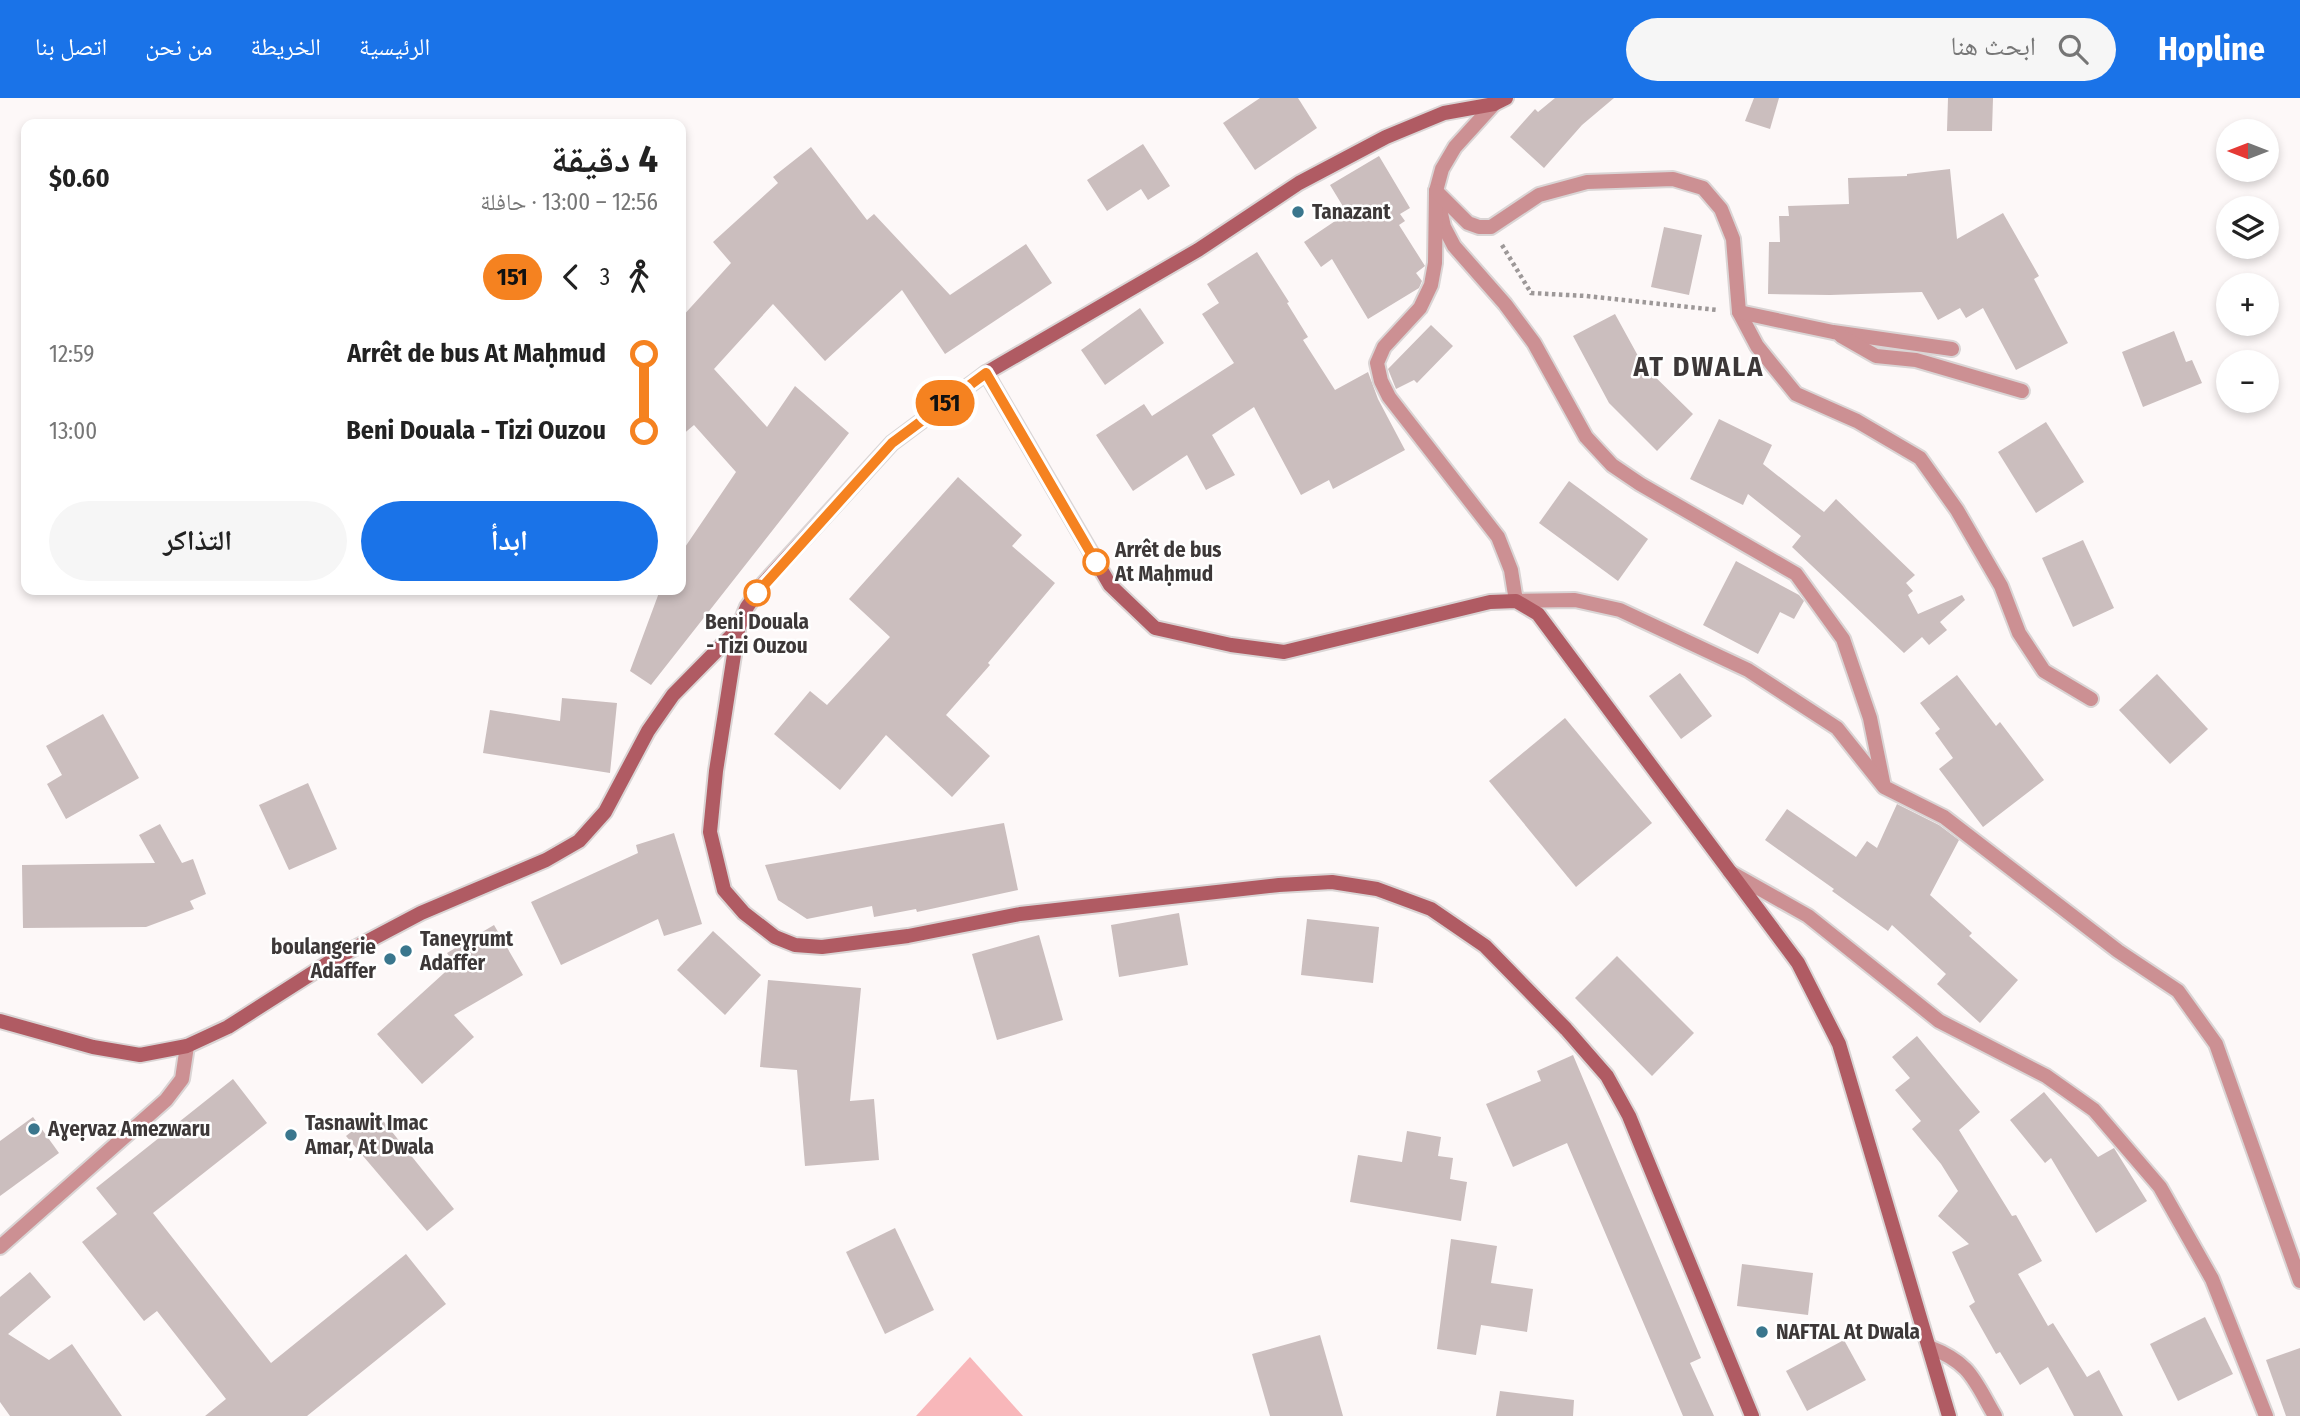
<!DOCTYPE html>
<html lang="ar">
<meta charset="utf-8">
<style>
:root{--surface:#fff;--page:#f6f6f6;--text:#222;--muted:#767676;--accent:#1a73e8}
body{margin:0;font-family:"Fira Sans Condensed","Noto Naskh Arabic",sans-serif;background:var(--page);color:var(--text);direction:rtl;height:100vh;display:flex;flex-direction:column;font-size:26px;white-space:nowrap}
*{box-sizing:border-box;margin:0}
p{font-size:23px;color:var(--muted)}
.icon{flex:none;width:38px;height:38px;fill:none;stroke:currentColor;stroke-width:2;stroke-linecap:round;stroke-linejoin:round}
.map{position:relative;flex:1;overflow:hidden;direction:ltr}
.sheet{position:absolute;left:21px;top:21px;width:665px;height:476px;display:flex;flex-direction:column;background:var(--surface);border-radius:14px;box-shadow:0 4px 10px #0003;direction:rtl}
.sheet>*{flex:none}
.badge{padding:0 14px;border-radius:23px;font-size:24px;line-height:46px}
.needle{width:46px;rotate:270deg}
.fabs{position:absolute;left:2216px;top:21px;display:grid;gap:14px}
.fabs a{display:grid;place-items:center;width:63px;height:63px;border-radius:50%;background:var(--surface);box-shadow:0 4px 10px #0003;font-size:35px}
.map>.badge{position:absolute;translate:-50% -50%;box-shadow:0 0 0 4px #fff}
.legs{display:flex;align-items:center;gap:10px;height:77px;padding:0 28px;font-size:23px}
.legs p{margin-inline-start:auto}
.overview{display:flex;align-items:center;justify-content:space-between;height:119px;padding:0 28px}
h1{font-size:38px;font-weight:700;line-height:52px}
.primary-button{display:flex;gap:14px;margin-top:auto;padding:14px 28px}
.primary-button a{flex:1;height:80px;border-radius:42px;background:var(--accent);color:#fff;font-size:28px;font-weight:700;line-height:80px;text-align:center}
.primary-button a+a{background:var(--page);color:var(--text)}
ul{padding:0 28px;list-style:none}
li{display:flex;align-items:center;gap:24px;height:77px;font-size:26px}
li i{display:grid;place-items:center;width:10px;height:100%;margin:0 9px;background:currentColor}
li i::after{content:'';width:18px;height:18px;margin:-9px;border:5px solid;border-radius:50%;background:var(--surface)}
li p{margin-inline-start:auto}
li:first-child i{background:linear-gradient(#0000 50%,currentColor 0)}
li:last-child i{background:linear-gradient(currentColor 50%,#0000 0)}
header{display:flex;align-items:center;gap:42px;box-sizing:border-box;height:98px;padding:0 35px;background:var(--accent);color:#fff}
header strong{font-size:33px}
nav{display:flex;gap:38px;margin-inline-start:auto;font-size:24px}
.search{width:490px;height:63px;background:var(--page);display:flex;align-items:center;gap:18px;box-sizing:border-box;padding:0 24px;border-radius:38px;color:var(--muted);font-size:26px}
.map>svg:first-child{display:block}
.green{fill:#f8b7ba}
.building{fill:#cbbebe}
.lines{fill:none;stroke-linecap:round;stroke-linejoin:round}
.lane-casing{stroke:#dad5d5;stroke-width:18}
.street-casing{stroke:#dad5d5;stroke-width:18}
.secondary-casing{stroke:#dad5d5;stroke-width:18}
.path{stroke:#9d9898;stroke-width:4.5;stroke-dasharray:3.5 3.5;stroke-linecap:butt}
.lane{stroke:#cc9093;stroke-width:14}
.street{stroke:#cc9093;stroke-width:14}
.secondary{stroke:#b05b63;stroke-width:14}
.line-1-casing{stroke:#fff;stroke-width:16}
.line-1{stroke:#f58220;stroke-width:10}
.poi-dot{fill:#3a768d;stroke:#fff;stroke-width:2.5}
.stop-1-dot{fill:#fff;stroke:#f58220;stroke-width:3.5}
.labels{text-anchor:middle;stroke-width:5;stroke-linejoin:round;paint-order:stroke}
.poi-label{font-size:21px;font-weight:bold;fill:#3d3838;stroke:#fff;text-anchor:start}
.stop-label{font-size:21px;font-weight:bold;fill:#3d3838;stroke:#fff;text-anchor:start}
.district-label{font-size:28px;font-weight:bold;letter-spacing:2px;fill:#3d3838;stroke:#fff}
</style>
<header>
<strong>Hopline</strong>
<div class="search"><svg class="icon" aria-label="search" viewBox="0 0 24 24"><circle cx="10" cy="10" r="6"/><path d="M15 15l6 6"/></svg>ابحث هنا</div>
<nav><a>الرئيسية</a><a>الخريطة</a><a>من نحن</a><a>اتصل بنا</a></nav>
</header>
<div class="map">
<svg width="2300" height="1318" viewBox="0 0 2300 1318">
<rect width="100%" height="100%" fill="#fdf8f8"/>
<!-- green -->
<polygon class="green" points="970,1259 1023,1318 916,1318"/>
<!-- building -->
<g class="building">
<polygon points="1260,0 1298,0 1317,30 1255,72 1223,25"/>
<polygon points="1555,0 1614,0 1582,27 1544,70 1510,39 1535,11 1538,14"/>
<polygon points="1754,0 1779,0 1770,31 1745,23"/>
<polygon points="1948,0 1993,0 1992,33 1947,33"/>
<polygon points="1143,46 1170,88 1148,102 1141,91 1107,113 1087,82"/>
<polygon points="811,49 867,122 874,116 950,197 1026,146 1052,185 945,256 902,192 825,263 773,206 714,271 767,329 795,288 849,335 651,587 630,573 660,492 681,492 681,455 736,374 694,327 681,338 681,220 731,165 713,144 778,85 773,79"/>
<polygon points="1379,58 1410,110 1400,116 1405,123 1399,127 1425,168 1416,175 1422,183 1419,190 1368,221 1332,161 1321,169 1304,144 1347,115 1330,87"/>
<polygon points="1950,71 1957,141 2003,115 2039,178 2034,181 2068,245 2016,272 1983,210 1966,220 1960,210 1938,222 1922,194 1830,197 1768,196 1769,144 1780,144 1779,118 1789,118 1788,108 1849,106 1848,80 1907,78 1907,76"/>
<polygon points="1664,129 1702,137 1689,197 1651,189"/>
<polygon points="1257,154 1289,204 1287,205 1308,239 1303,242 1335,292 1368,274 1378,301 1405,352 1333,391 1329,382 1301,397 1254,309 1212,337 1235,377 1206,392 1187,357 1133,393 1096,337 1144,306 1152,318 1234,265 1202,216 1219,205 1207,186"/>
<polygon points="1140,210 1164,245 1105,287 1081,252"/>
<polygon points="1615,216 1643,267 1693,316 1657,353 1609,305 1573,238"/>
<polygon points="1431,227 1453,248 1417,285 1414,282 1396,291 1388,271"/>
<polygon points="2174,233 2186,264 2192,262 2202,285 2143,309 2122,254"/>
<polygon points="1719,321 1772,347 1763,366 1824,414 1836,401 1915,477 1906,485 1913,493 1908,497 1918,516 1962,497 1965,502 1940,524 1947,532 1929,547 1922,539 1904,555 1792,449 1801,438 1748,396 1743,407 1690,381"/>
<polygon points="2046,324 2084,384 2036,415 1998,354"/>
<polygon points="958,379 1022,437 1012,448 1055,485 988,565 990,567 946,617 990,658 952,699 886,637 840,692 774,636 810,593 827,607 890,539 849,501"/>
<polygon points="1569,383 1648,441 1618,483 1539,425"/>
<polygon points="2083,442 2114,510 2073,529 2042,460"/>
<polygon points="1736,463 1799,497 1804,503 1794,521 1780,514 1758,556 1703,527"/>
<polygon points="1680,575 1712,618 1681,641 1649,598"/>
<polygon points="2157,576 2208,631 2170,666 2119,612"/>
<polygon points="1957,577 1996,628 2000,624 2044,682 1983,729 1939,671 1953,660 1935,635 1940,631 1920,605"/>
<polygon points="562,600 617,605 610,675 483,655 490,612 560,623"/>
<polygon points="103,616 139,680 66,721 47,686 62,677 46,648"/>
<polygon points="1565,620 1652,725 1576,789 1489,683"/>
<polygon points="308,685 337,751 289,772 259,707"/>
<polygon points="1897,706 1939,727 1959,742 1930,797 1972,835 1969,838 2018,882 1980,925 1937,886 1946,876 1892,827 1888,833 1832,793 1834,791 1765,742 1787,711 1856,759 1867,743 1877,750"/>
<polygon points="1004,725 1018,792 917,814 916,811 874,819 872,808 807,821 778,802 765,767"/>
<polygon points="160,726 182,765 193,761 206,796 190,803 194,811 146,829 23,830 22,767 155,765 139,737"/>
<polygon points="674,735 702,826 664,838 658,821 561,867 531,804 638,755 636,747"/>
<polygon points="1179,815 1188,867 1119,879 1111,827"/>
<polygon points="1307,821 1379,829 1373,885 1301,877"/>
<polygon points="494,827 523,877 454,917 474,939 422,986 377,936 454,866 447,855"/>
<polygon points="713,833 761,877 725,917 677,872"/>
<polygon points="1039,837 1063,922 997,942 972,856"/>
<polygon points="1617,858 1694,935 1652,978 1575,900"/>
<polygon points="768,882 861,890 850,1003 874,1001 879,1062 805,1068 797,972 760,969"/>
<polygon points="1917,938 1980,1014 1959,1032 2012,1118 2016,1117 2042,1163 2018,1176 2048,1228 2053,1225 2087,1279 2099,1272 2123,1318 2074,1318 2048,1269 2020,1287 2000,1254 1996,1256 1969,1208 1975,1204 1952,1154 1969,1146 1938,1118 1958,1093 1941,1066 1912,1031 1921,1023 1895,992 1910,980 1892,959"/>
<polygon points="1573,957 1701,1260 1690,1265 1714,1318 1683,1318 1567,1045 1513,1069 1486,1006 1541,983 1537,973"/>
<polygon points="233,981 267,1025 153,1115 271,1265 406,1156 446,1206 307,1318 205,1318 226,1301 157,1213 144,1223 82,1144 117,1116 96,1090"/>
<polygon points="2044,994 2098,1059 2114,1050 2147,1103 2096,1135 2051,1060 2045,1065 2010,1022"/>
<polygon points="376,1014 454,1111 427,1133 346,1038"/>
<polygon points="33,1019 59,1055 0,1098 0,1043"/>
<polygon points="1407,1033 1441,1039 1438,1058 1453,1060 1450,1081 1467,1084 1461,1123 1350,1104 1358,1057 1402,1064"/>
<polygon points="895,1130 934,1212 885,1236 846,1154"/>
<polygon points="1451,1141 1497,1148 1491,1185 1533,1191 1527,1234 1481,1227 1476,1257 1437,1251"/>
<polygon points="1742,1166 1813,1175 1808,1217 1737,1208"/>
<polygon points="30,1174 51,1199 8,1236 49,1262 72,1246 122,1318 10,1318 0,1304 0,1199"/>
<polygon points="2205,1219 2233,1276 2178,1303 2150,1246"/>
<polygon points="1320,1237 1343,1318 1270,1318 1252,1256"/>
<polygon points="1844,1242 1866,1282 1807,1313 1786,1273"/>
<polygon points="2300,1250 2300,1318 2286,1318 2266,1262"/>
<polygon points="1500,1293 1574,1302 1573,1318 1496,1318"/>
</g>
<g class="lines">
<defs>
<g id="lane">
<polyline points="1494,6 1455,49 1442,71 1436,93 1444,129 1454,148 1505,206 1534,245 1586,339 1612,367 1640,386 1796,476 1843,541 1870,620 1883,684"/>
<polyline points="1436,93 1435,165 1431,187 1420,210 1384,249 1377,265 1381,283 1389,299 1498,439 1511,472 1516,503 1575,502 1620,512 1748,572 1837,630 1884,689 1944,719 2118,853 2178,893 2216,946 2300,1183"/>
<polyline points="1730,774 1808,818 1939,923 2046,978 2094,1012 2160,1089 2212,1181 2266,1318"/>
<path d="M1929,1249C1971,1265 1974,1282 1995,1318"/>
</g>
<g id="street">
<polyline points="1436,93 1468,125 1479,129 1491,129 1539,97 1587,84 1673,81 1703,90 1721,111 1733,141 1739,214 1757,248 1796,296 1857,323 1920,360 1957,412 2001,488 2019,535 2044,573 2091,601"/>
<polyline points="1739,214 1833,234 1952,251"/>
<polyline points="1841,238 1876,258 1916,262 2022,293"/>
<polyline points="0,1149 166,1002 182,981 187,948"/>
</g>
<g id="secondary">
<polyline points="1506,0 1494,6 1444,15 1386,39 1299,85 1198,152 986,275 892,345 764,485 747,509 738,531 716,673 710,734 724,792 744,815 775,839 795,847 822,849 908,838 1020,816 1279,787 1332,784 1377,791 1431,811 1485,848 1566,931 1607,978 1629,1018 1752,1318"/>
<polyline points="986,275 1110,487 1155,530 1231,547 1284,554 1490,504 1516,503 1538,516 1798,865 1839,946 1949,1318"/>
<polyline points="0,923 93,949 140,957 187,948 228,929 336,860 421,815 546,762 579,743 605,714 648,633 673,597 738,531"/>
</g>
</defs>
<!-- lane casing -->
<use href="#lane" class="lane-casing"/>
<!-- street casing -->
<use href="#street" class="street-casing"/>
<!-- secondary casing -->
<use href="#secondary" class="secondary-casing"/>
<!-- path -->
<polyline class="path" points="1502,147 1531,195 1586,198 1717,212"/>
<!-- lane -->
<use href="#lane" class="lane"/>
<!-- street -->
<use href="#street" class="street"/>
<!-- secondary -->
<use href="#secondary" class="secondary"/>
</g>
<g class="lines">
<defs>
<polyline id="line-1" points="757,495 892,345 986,275 1096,464"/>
</defs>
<!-- line-1 casing -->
<use href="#line-1" class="line-1-casing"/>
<!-- line-1 -->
<use href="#line-1" class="line-1"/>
</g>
<!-- markers -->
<g class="poi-dot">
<circle cx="1298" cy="114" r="7"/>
<circle cx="406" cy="853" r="7"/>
<circle cx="390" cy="861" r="7"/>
<circle cx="34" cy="1031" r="7"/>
<circle cx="291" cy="1037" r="7"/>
<circle cx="1762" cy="1234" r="7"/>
</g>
<g class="stop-1-dot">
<circle cx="1096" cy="464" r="12"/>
<circle cx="757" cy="495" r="12"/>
</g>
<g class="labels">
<!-- poi labels -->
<g class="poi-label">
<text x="1312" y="121">Tanazant</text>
<text x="420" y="848">Taneɣṛumt<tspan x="420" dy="24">Adaffer</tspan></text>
<text x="376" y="856" text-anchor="end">boulangerie<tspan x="376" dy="24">Adaffer</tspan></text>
<text x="305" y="1032">Tasnawit Imac<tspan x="305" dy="24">Amar, At Dwala</tspan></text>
<text x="48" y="1038">Aɣeṛvaz Amezwaru</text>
<text x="1776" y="1241">NAFTAL At Dwala</text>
</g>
<!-- stop labels -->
<g class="stop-label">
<text x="1115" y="459">Arrêt de bus<tspan x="1115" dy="24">At Maḥmud</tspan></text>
<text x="757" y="531" text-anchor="middle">Beni Douala<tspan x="757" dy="24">- Tizi Ouzou</tspan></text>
</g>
<!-- district labels -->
<g class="district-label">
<text x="1699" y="278">AT DWALA</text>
</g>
</g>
</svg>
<div class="fabs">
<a><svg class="needle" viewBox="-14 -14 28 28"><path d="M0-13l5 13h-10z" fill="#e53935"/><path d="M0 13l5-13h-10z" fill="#767676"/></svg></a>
<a><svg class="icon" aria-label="layers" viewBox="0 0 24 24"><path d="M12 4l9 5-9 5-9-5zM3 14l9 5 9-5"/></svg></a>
<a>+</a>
<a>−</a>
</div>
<b class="badge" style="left:945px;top:305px;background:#f58220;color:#111">151</b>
<section class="sheet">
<div class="overview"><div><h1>4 دقيقة</h1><p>12:56 – 13:00 · حافلة</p></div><b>$0.60</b></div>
<div class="legs"><svg class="icon" aria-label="walk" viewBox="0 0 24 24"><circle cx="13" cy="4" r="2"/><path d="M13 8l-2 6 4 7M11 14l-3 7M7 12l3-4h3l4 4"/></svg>3<svg class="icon" aria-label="back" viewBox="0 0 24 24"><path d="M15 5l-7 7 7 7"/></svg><b class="badge" style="background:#f58220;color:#111">151</b></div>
<ul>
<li><i style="color:#f58220"></i><b>Arrêt de bus At Maḥmud</b><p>12:59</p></li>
<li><i style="color:#f58220"></i><b>Beni Douala - Tizi Ouzou</b><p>13:00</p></li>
</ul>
<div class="primary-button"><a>ابدأ</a><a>التذاكر</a></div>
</section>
</div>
